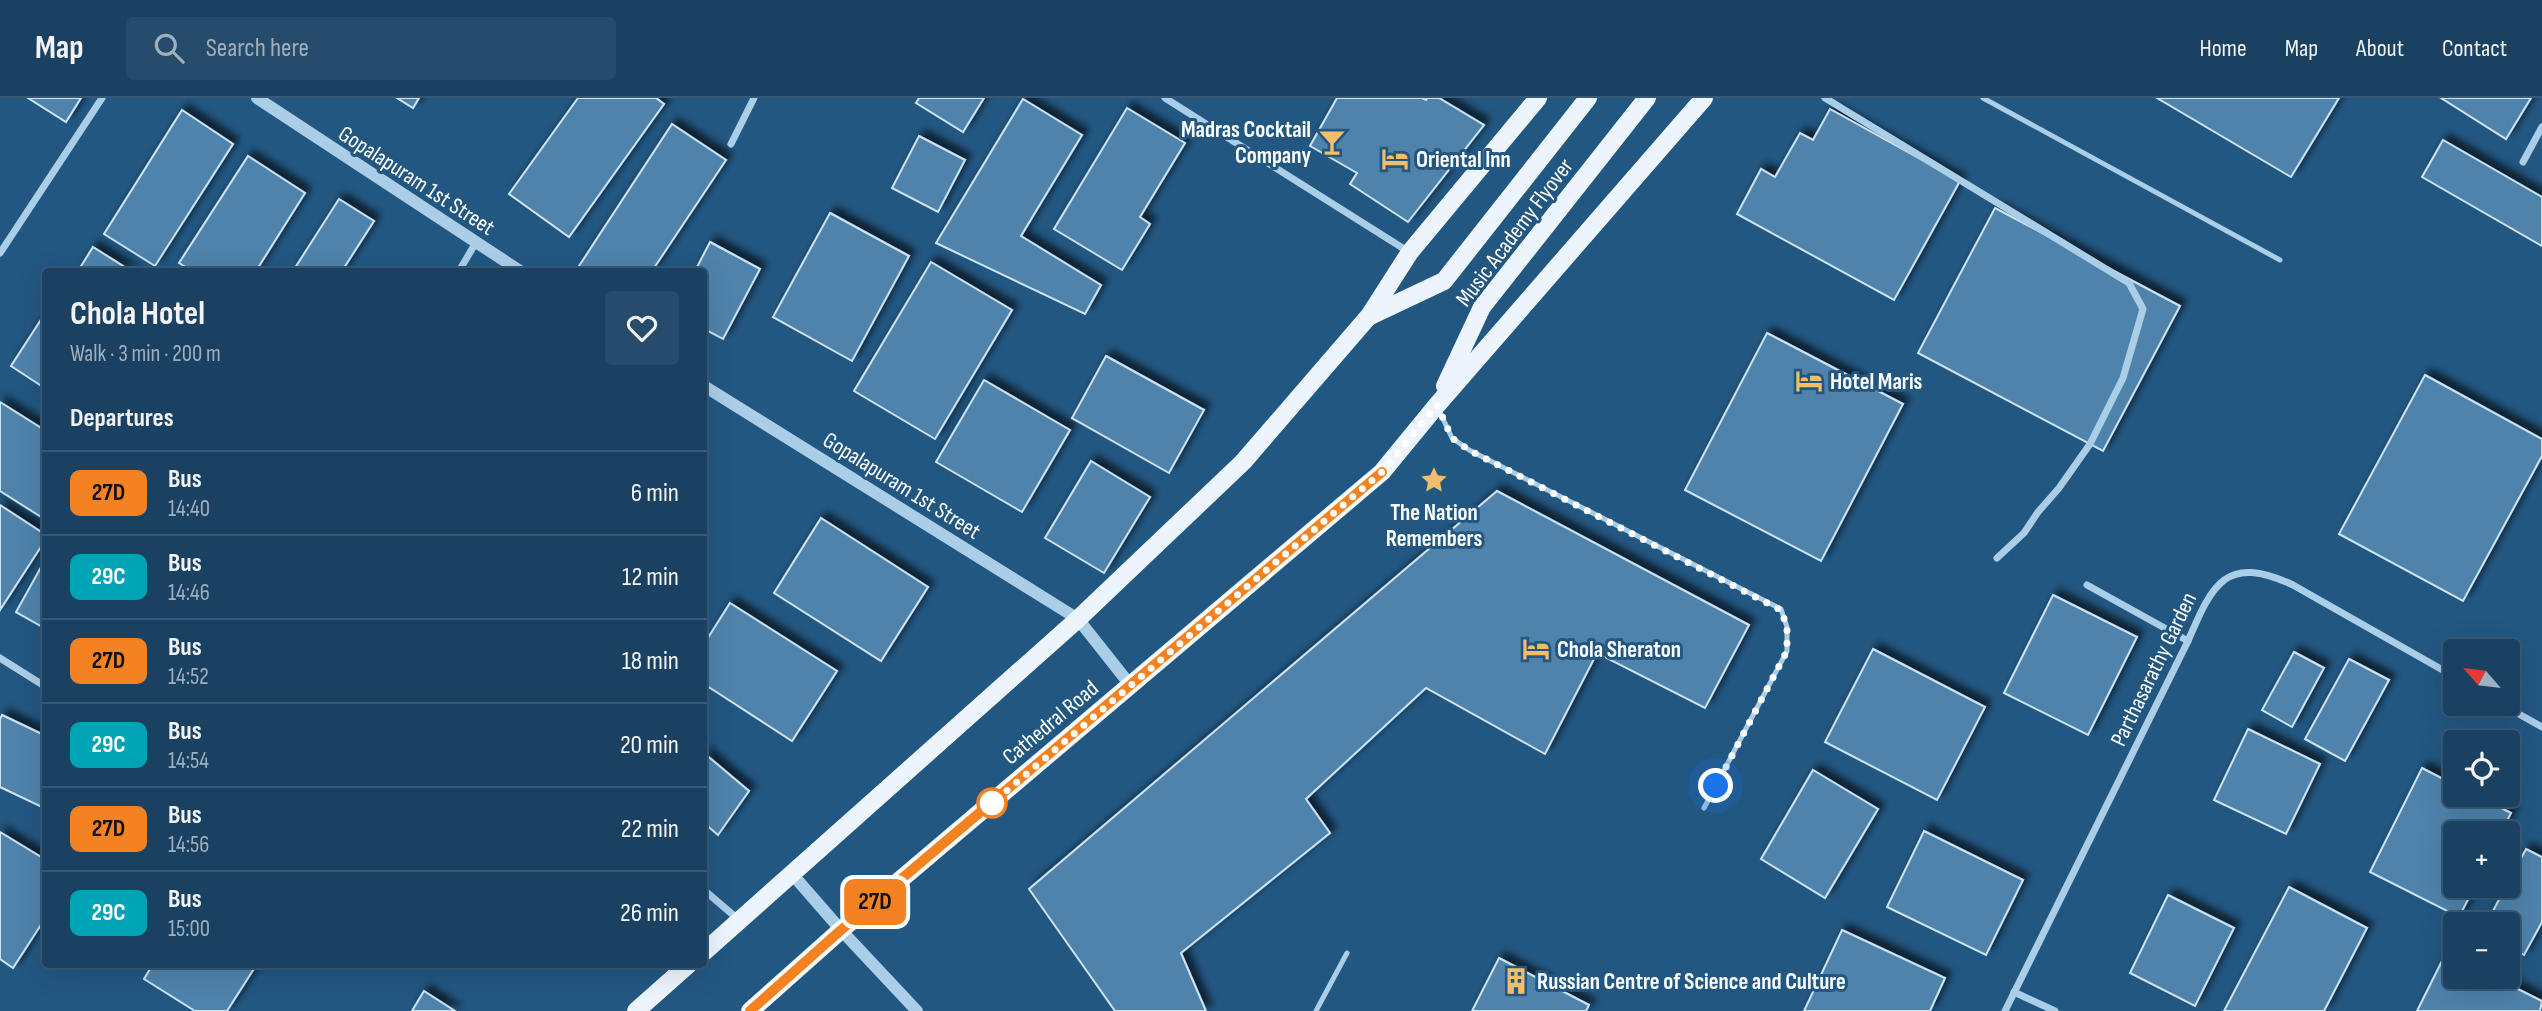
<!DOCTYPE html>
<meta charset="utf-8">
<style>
:root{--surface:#1a4162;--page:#274c6b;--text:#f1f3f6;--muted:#9fafbe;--line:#385a77}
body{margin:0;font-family:"Sofia Sans Condensed",sans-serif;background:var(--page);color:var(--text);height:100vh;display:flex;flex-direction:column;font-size:26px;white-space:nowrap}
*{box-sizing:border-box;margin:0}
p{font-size:23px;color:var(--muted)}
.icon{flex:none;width:38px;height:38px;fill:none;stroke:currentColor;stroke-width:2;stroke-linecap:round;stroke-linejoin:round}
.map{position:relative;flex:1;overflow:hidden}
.drawer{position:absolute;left:42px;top:170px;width:665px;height:700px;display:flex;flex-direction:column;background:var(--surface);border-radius:7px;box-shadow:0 7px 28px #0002,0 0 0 2px var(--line)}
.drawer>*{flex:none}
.badge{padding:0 14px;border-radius:10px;font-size:24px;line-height:46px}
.needle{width:46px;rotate:298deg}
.tools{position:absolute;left:2443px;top:541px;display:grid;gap:14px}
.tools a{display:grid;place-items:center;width:77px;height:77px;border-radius:7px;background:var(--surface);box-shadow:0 7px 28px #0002,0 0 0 2px var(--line);font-size:35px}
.you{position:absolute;width:35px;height:35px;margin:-18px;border:5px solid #fff;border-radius:50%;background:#1a73e8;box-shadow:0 0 0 10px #1a73e833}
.map>.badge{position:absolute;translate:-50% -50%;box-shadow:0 0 0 4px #fff}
h2{padding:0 28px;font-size:26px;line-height:63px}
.round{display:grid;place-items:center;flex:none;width:74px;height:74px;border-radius:7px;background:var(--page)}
.head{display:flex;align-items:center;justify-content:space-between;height:119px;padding:0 28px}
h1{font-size:33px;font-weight:700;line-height:52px}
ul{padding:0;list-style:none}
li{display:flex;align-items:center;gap:21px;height:84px;padding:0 28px;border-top:2px solid var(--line)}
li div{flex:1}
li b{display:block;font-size:26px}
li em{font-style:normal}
li .badge{min-width:77px;font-weight:700;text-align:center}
header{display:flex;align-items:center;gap:42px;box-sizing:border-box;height:98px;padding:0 35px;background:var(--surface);border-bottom:2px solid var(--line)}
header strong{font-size:33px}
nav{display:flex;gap:38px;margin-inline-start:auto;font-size:24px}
.search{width:490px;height:63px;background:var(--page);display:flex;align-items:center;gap:18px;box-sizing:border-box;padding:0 24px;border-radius:7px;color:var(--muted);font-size:26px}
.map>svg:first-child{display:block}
.building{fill:#4f83ac;stroke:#cde4f6;stroke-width:2;filter:url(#shadow)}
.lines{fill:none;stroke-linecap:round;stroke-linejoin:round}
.service{stroke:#aacde8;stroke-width:5}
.minor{stroke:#aacde8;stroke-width:7}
.tertiary{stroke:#aacde8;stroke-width:12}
.primary{stroke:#ecf5fd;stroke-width:18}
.line-casing{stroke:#fff;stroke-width:16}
.line{stroke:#f58220;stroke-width:10}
.walk{stroke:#fff;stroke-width:7;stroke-dasharray:0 12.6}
.stop-dot{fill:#fff;stroke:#f58220;stroke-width:3.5}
.labels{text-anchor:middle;stroke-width:6;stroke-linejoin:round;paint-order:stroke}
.poi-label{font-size:23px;font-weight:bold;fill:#fff;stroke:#225782;text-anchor:start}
.street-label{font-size:23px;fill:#fff;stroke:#225782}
</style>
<header>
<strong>Map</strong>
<div class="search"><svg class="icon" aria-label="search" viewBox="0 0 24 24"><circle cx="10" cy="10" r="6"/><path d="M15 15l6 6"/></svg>Search here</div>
<nav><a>Home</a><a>Map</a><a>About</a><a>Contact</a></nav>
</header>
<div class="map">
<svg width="2542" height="913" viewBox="0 0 2542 913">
<defs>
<filter id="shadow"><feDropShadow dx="6" dy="-6" stdDeviation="3.5" flood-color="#0009"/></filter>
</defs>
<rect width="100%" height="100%" fill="#225782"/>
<!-- building -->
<g class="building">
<polygon points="28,0 81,0 66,24"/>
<polygon points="397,0 419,0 413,10"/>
<polygon points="578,0 656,0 664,6 569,139 509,96"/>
<polygon points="919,0 984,0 963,34 916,5"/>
<polygon points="1337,0 1422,0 1426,2 1427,0 1439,0 1484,27 1408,124 1350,86 1357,75 1310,48"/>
<polygon points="2157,0 2339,0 2291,79"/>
<polygon points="2441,0 2531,0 2506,41"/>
<polygon points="1023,1 1082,37 1021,138 1101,187 1085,216 936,145"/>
<polygon points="1127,10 1185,45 1140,119 1150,126 1122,172 1054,131"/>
<polygon points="1830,11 1960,83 1894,202 1737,116 1761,71 1775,79 1800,35 1813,42"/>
<polygon points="182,12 233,46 155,168 104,136"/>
<polygon points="672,26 726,62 652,173 587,173 579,168"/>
<polygon points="919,38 965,62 938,114 892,90"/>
<polygon points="2443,42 2542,99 2542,148 2422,79"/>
<polygon points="248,58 305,95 256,173 192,173 179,165"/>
<polygon points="339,101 374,123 342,173 293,173"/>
<polygon points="1995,110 2180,208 2103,353 1918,255"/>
<polygon points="830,115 909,158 852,263 773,219"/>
<polygon points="710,144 760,171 723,241 704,231 704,173 695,173"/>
<polygon points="93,149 131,173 78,173"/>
<polygon points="931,164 1012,212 935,341 854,293"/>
<polygon points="46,214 46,291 11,268"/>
<polygon points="1767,235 1903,306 1821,463 1685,392"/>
<polygon points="1106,258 1204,312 1169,375 1072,320"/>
<polygon points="2425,277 2542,341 2542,358 2463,503 2339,436"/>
<polygon points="984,282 1070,332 1022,414 936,364"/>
<polygon points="0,304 46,333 46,422 0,393"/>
<polygon points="1091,363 1150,399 1104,475 1045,440"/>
<polygon points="1497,393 1749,527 1705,610 1597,555 1545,656 1426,590 1306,701 1330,735 1181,855 1206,913 1115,913 1029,791"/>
<polygon points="0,407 46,437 46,441 0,512"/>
<polygon points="821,420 928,489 881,563 774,495"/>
<polygon points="45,462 46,462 46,531 16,514"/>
<polygon points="2053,497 2137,539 2088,637 2004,595"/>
<polygon points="730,505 837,573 792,643 704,586 704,546"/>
<polygon points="1873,551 1985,609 1937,702 1825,644"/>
<polygon points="2294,554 2324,570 2292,629 2262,612"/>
<polygon points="2349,561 2389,582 2345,663 2305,641"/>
<polygon points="2,617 46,638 46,711 0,689 0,621"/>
<polygon points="2248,631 2320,666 2286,736 2214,702"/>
<polygon points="704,655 749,693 718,737 704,725"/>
<polygon points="2422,670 2455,687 2455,696 2474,696 2511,715 2501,735 2455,735 2455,788 2475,788 2459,819 2370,774"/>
<polygon points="1813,672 1878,711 1825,800 1761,761"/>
<polygon points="1924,733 2023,782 1986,857 1887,809"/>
<polygon points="0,734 46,762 46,819 13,870 0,861"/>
<polygon points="2526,751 2542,759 2542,824 2524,857 2508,848 2508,826 2486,826"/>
<polygon points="2289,789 2367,830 2324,913 2224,913"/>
<polygon points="2168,797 2234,830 2195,908 2130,875"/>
<polygon points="1842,832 1945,880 1930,913 1804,913"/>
<polygon points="2446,855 2455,860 2455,878 2492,878 2542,903 2540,913 2417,913"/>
<polygon points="1499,860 1589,907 1586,913 1472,913"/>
<polygon points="153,866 257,866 227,913 195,913 144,881"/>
<polygon points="424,893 455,913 412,913"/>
</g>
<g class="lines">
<!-- service -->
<g class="service">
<polyline points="1983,0 2280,162"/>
<polyline points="1438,310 1452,340 1469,352 1781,511 1787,529 1787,553 1704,710"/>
<polyline points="1316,913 1347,855"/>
</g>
<!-- minor -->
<g class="minor">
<polyline points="1165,0 1409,154"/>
<polyline points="1825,0 2129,185 2143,211 2123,280 2090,346 2059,390 2038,414 2024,435 1997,460"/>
<polyline points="731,46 754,0"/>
<polyline points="2523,64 2542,29"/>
<polyline points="0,155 102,0"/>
<polyline points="459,173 475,146"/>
<polyline points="2087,487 2188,543"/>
<polyline points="0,560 46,589"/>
<polyline points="2501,606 2542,629"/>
<polyline points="704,792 739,822"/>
<polyline points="2014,894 2055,913"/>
<path d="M2005,913L2188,543C2213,485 2226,456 2293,487L2455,579"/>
</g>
<!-- tertiary -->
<g class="tertiary">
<polyline points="257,0 520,173"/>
<polyline points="704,288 1078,521 1131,588"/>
<polyline points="793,777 841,832 917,913"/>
</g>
<!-- primary -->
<g class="primary">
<polyline points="1370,218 1444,183 1588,0"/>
<polyline points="1445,288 1482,209 1647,0"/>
<polyline points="704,854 1078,521 1243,364 1369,218 1410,154 1538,0"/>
<polyline points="636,913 689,866"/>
<polyline points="750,913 841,832 1382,374 1437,307 1704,0"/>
</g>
</g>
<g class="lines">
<defs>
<polyline id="line" points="750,913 841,832 1382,374"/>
</defs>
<!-- line casing -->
<use href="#line" class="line-casing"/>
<!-- line -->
<use href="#line" class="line"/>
<!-- walk -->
<polyline class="walk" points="992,705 990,707 1382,374 1437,307 1452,340 1469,352 1781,512 1787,529 1787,553 1716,688"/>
</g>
<!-- icons -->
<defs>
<symbol id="bar-bare" viewBox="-9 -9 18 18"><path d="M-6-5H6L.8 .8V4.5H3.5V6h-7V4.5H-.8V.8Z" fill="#f3bd6c" stroke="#225782" stroke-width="2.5" paint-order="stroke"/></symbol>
<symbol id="hotel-bare" viewBox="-9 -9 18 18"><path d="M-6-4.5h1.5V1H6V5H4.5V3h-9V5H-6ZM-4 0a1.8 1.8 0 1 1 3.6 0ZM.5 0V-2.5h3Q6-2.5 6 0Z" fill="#f3bd6c" stroke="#225782" stroke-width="2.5" paint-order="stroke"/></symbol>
<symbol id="sight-bare" viewBox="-9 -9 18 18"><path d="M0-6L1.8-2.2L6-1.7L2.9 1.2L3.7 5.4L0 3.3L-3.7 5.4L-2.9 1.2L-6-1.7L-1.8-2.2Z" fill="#f3bd6c" stroke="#225782" stroke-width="2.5" paint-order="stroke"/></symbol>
<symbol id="building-bare" viewBox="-9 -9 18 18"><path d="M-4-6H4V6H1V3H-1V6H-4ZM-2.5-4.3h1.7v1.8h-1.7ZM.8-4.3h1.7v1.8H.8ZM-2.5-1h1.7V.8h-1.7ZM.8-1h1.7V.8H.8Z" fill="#f3bd6c" stroke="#225782" stroke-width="2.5" paint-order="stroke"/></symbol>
</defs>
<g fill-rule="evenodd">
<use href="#bar-bare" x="1313" y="25" width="38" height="38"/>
<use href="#hotel-bare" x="1376" y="42" width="38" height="38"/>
<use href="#hotel-bare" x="1790" y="264" width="38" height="38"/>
<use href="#sight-bare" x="1415" y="363" width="38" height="38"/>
<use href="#hotel-bare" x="1517" y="532" width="38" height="38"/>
<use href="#building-bare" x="1497" y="864" width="38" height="38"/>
</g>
<!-- markers -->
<circle class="stop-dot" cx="992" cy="705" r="14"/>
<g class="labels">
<!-- poi labels -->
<g class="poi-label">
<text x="1311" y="39" text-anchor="end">Madras Cocktail<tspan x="1311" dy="26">Company</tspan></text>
<text x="1416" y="69">Oriental Inn</text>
<text x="1830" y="291">Hotel Maris</text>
<text x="1434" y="422" text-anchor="middle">The Nation<tspan x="1434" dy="26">Remembers</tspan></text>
<text x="1557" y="559">Chola Sheraton</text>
<text x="1537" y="891">Russian Centre of Science and Culture</text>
</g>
<!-- street labels -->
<g class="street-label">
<text transform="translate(417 82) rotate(33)" y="8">Gopalapuram 1st Street</text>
<text transform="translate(1514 134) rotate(-53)" y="8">Music Academy Flyover</text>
<text transform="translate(902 387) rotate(32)" y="8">Gopalapuram 1st Street</text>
<text transform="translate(2153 571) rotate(-64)" y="8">Parthasarathy Garden</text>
<text transform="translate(1050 624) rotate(-40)" y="8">Cathedral Road</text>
</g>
</g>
</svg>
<div class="tools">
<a><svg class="needle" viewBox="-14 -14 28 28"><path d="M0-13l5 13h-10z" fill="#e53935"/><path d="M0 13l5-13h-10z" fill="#9fafbe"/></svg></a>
<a><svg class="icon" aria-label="locate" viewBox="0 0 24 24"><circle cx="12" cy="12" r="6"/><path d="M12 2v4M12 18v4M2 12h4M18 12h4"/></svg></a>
<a>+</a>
<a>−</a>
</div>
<div class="you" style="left:1716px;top:688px"></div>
<b class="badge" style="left:875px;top:804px;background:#f58220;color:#111">27D</b>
<section class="drawer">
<div class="head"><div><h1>Chola Hotel</h1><p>Walk · 3 min · 200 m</p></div><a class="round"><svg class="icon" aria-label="heart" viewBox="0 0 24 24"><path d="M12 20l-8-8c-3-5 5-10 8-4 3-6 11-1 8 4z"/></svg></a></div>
<h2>Departures</h2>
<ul>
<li><span class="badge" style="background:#f58220;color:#111">27D</span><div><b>Bus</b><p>14:40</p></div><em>6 min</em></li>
<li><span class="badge" style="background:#00a3b4;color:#fff">29C</span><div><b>Bus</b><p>14:46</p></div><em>12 min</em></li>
<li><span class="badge" style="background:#f58220;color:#111">27D</span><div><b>Bus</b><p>14:52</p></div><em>18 min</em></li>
<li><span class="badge" style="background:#00a3b4;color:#fff">29C</span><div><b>Bus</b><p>14:54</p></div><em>20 min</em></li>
<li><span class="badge" style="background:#f58220;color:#111">27D</span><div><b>Bus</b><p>14:56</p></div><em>22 min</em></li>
<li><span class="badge" style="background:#00a3b4;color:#fff">29C</span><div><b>Bus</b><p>15:00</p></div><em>26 min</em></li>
</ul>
</section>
</div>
